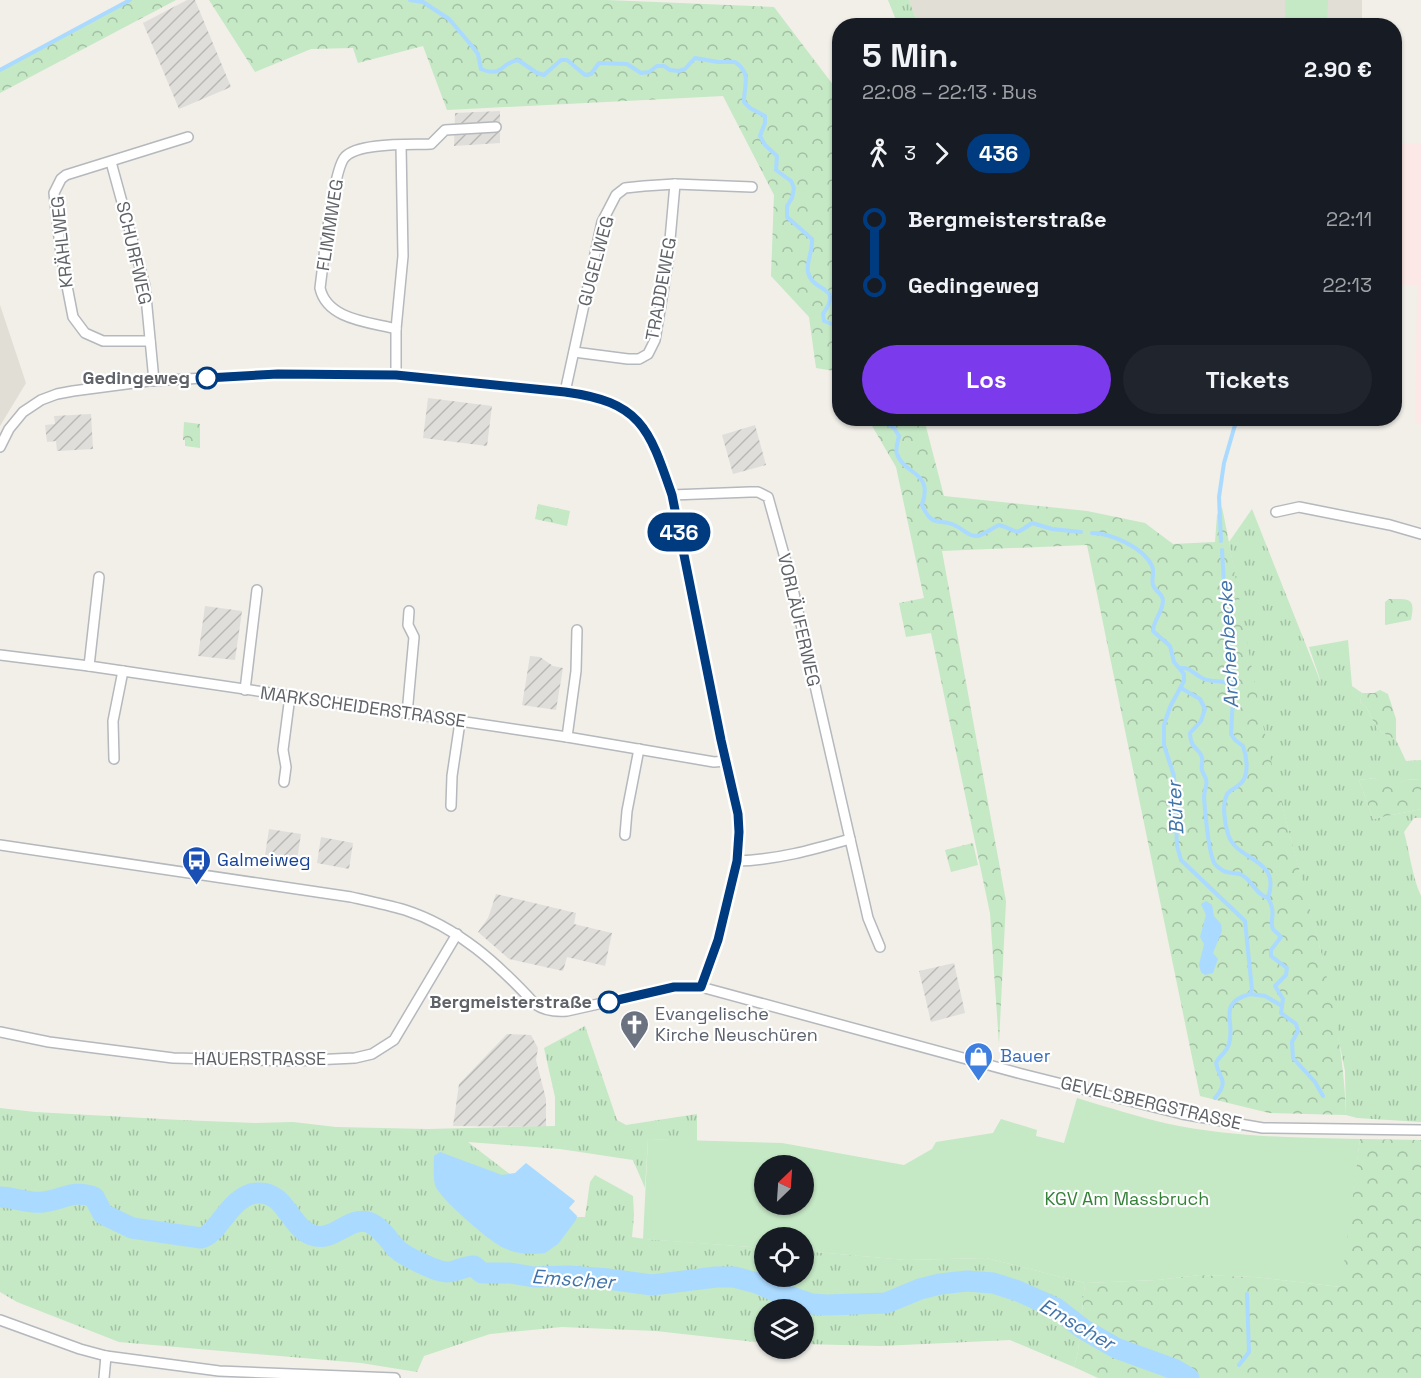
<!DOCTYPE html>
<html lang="de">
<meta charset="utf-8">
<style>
:root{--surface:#171b24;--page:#20242c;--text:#f1f3f6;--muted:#9ea1a6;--accent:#7c3aed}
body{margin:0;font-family:"Space Grotesk",sans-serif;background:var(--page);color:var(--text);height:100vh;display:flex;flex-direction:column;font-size:22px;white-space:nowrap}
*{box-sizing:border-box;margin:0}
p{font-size:20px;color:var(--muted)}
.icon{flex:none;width:33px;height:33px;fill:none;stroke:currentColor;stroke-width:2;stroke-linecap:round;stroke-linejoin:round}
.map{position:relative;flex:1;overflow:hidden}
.panel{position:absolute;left:832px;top:18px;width:570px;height:408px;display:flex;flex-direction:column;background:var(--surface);border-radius:24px;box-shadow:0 2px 4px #0004}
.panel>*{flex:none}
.badge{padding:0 12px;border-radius:20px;font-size:21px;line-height:39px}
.needle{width:39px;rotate:25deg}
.tools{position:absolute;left:754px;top:1155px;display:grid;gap:12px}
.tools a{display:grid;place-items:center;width:60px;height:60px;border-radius:50%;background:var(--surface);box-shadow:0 2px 4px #0004;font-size:30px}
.map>.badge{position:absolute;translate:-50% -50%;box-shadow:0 0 0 3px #fff}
.legs{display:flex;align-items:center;gap:9px;height:66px;padding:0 30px;font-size:20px}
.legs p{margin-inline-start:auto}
.overview{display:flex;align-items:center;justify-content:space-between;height:102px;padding:0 30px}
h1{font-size:33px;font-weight:700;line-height:45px}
.cta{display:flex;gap:12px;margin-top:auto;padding:12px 30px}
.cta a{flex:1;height:69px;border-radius:36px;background:var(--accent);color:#fff;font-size:24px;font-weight:700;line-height:69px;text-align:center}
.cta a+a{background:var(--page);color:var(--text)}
ul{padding:0 30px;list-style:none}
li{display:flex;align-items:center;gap:21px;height:66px;font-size:22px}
li i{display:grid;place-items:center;width:9px;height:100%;margin:0 8px;background:currentColor}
li i::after{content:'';width:15px;height:15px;margin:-8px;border:4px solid;border-radius:50%;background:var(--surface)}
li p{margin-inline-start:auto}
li:first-child i{background:linear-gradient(#0000 50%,currentColor 0)}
li:last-child i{background:linear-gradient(currentColor 50%,#0000 0)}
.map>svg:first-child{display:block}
.industrial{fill:url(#industrial-furrows)}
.education{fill:#e1ded6}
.medical{fill:#fce8e6}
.grass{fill:url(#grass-tufts)}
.forest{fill:url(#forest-crowns)}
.garden{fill:#c5e8c5;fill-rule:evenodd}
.water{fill:#aadaff}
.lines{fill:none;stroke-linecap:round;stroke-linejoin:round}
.stream{stroke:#aadaff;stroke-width:4}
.river{stroke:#aadaff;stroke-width:21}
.street-casing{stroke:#b5b8bc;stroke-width:12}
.street{stroke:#fff;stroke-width:9}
.line-1-casing{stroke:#fff;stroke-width:14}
.line-1{stroke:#003b80;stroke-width:9}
.stop-1-dot{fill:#fff;stroke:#003b80;stroke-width:3}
.labels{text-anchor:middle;stroke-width:4.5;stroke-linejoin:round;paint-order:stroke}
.street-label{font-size:18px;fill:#5f6368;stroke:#fff}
.stop-label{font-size:18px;font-weight:bold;fill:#5f6368;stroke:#fff;text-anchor:end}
.transit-label{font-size:18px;fill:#164399;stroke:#fff;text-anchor:start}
.worship-label{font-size:18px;fill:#5b616d;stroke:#fff;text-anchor:start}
.shop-label{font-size:18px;fill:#366cbe;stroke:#fff;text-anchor:start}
.park-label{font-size:18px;fill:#348238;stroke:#fff}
.water-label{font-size:20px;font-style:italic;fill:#4174aa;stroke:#fff}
</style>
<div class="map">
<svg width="1421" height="1378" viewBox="0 0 1421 1378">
<defs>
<pattern id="industrial-furrows" width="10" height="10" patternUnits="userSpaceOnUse" patternTransform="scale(1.5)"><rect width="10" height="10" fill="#e0deda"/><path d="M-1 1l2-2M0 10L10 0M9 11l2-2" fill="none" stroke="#b9b8b5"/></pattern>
<pattern id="grass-tufts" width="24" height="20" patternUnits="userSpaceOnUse" patternTransform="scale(1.5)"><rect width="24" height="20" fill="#c5e8c5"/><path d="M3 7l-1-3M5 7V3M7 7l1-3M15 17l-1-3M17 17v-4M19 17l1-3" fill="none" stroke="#a3c0a4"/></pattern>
<pattern id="forest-crowns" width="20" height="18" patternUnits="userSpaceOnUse" patternTransform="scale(1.5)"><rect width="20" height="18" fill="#c5e8c5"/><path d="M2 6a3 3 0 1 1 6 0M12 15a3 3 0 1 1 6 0" fill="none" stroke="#a3c0a4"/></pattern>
</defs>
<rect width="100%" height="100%" fill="#f1efe8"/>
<!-- industrial -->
<g class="industrial">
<polygon points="187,0 195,0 231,87 179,109 143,23"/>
<polygon points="500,111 500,143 454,146 455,113"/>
<polygon points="428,398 492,406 487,446 423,438"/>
<polygon points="91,414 93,449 57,451 56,441 47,442 45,425 55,424 54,416"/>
<polygon points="755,425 766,465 733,474 722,435"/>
<polygon points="205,606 242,611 235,660 198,656"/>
<polygon points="530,656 540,657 553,666 563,668 556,710 522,705"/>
<polygon points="269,829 301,834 297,860 265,855"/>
<polygon points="321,837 353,843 349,869 317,863"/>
<polygon points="496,894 576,913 574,924 612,933 605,966 567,957 563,971 509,959 478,932 488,918"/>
<polygon points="954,963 965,1013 931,1022 919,971"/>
<polygon points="507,1034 531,1035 538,1048 536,1060 546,1099 546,1127 453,1126 459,1084"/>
</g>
<!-- education -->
<g class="education">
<polygon points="909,0 1362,0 1362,25 918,25"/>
<polygon points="0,305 26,383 0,426"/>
</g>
<!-- medical -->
<polygon class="medical" points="1395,143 1421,143 1421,423 1415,424 1417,285 1395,285"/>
<!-- grass -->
<g class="grass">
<polygon points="888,0 909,0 918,25 898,25"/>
<path d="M1252,509L1323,688L1309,647L1348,640L1352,686L1362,693L1360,702L1366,707L1378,730L1396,740L1406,761L1421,760V779L1405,780L1391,789L1375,778L1359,780L1373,819L1421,809V818H1414L1404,832C1410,854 1412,876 1421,896V1122L1357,1118L1346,1115L1345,1071L1321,952L1273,772L1254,689L1229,542Z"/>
<polygon points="585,1026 617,1120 626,1125 697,1114 697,1141 648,1139 645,1188 633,1160 560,1149 468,1142 566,1217 585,1217 590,1182 595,1175 633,1196 634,1215 632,1237 645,1239 765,1248 765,1276 804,1276 804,1251 906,1260 986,1258 1085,1283 1078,1352 1074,1367 1010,1340 881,1346 804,1344 804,1310 765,1310 765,1343 656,1331 562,1327 490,1334 424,1356 417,1372 361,1363 119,1342 17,1302 0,1292 0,1108 35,1112 180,1120 255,1123 293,1122 336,1127 428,1129 555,1126 555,1097 544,1048"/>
</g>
<!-- forest -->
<g class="forest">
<polygon points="128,0 176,0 0,93 0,68"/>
<polygon points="209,0 607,0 774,7 840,94 840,372 816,368 809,317 771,276 774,195 723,96 447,110 423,46 358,63 353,48 311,49 255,72"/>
<path d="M868,419H924L944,496L1087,511L1145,523L1173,544L1215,542L1217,515L1222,507C1240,594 1252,682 1273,769C1300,883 1342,996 1346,1115L1269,1113L1200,1096L1087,545L942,551L1006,901L999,1044L990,913L931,633L906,637L899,603L924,598L896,467Z"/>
<polygon points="184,422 200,424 200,448 185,446 185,440 183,440"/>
<polygon points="538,504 570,511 567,526 535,519"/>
<path d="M1389,599C1409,599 1416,597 1411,620L1385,625V602Z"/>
<polygon points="1380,690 1388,694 1396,719 1396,740 1378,730 1366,707 1360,702 1362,693 1374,693"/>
<polygon points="1375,778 1391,788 1405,780 1421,779 1421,809 1373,819 1359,780"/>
<polygon points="973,843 978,865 951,872 945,850"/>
<polygon points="1360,1139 1421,1140 1421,1378 1098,1378 1074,1367 1078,1352 1085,1283 1157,1280 1200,1275 1255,1277 1340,1287"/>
</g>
<!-- garden -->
<g class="garden">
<polygon points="1285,0 1328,0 1327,20 1285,19"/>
<path d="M1077,1098C1107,1107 1138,1117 1169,1124C1232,1137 1296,1138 1360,1139L1341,1287L1255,1277L1200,1275L1157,1280L1085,1283L986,1258L906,1260L804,1251V1238H765V1248L643,1239L648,1139L782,1143L904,1165L932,1149L936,1142L993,1133L1001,1119L1037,1130L1036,1136L1064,1143ZM765,1166H804V1204H765Z"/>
</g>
<!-- water -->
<g class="water">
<polygon points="1206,901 1212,905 1214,916 1221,924 1222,931 1213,953 1218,959 1213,973 1205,975 1201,972 1199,965 1204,944 1200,937 1206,915 1201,904"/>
<path d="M440,1152L502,1175L515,1173L526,1163L575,1201L569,1208L577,1216L576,1220L558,1244L545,1253C531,1255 517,1254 504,1248C490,1242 439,1198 435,1185C433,1176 434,1165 434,1156Z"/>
</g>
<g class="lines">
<!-- stream -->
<g class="stream">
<path d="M410,0L423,2L449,19L472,46L478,54L481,69C503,78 500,63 518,60L537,73L544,75L561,60H567L585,75L591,74L599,63L627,64L641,73L649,72L657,66H664L670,70L679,71L685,69L695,58L718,62H735C752,74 744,84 744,102L750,108L765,116V123L760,136L765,145L777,156L776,170L791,181L794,188L792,198L787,206V217L812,239C813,252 806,261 808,272C813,294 844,284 823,314L824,321L840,327"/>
<polyline points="0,70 130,0"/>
<path d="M878,418L894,428L899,436C898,441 895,449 897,454C904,475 934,471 922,505C933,530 941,517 956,526C963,529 969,537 977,536C984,535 992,528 999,525C1020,530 1011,538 1032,523L1052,529L1081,532"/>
<path d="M1092,533C1111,533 1144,548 1152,566C1155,572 1151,579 1153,585C1155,591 1162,593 1163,600C1163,613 1153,620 1153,631L1170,646L1174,662L1184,674V681L1170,707L1164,725V745L1174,776L1177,846L1181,860L1245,921L1252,990L1250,994C1216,1004 1236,1020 1229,1044C1227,1052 1219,1056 1216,1063C1219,1079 1230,1080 1215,1098"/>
<polyline points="1221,541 1219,497 1224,463 1237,418"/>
<path d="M1222,550L1226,617L1234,680L1231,734L1235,740L1243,746C1247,757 1250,777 1239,785C1236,788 1231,789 1228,793C1221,803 1225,824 1228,834C1236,862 1282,857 1268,898C1277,912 1269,922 1273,929C1275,932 1279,934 1281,937L1271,950V956L1287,968L1286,975L1275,986L1283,999L1281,1013L1296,1024L1298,1031L1292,1042L1293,1058L1315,1082L1323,1096"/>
<path d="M1181,668C1191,667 1194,675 1204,679C1214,683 1222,679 1234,685"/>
<path d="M1181,688L1200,699L1205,709L1201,721L1190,733C1191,751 1199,747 1202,757C1203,761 1201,766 1202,770C1203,774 1205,776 1206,779C1208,785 1204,791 1204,797C1205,810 1209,856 1215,864C1216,866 1221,869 1222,870C1228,874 1234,872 1240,874C1252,879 1255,894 1268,898"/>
<polyline points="1250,994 1265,996 1282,1006"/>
<polyline points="1239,1365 1249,1352 1247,1294"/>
</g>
<!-- river -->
<path class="river" d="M0,1197C15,1197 28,1204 43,1202C63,1200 72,1189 94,1197L103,1214L132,1228L201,1238C219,1234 230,1195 257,1193C286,1191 289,1227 312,1235C333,1243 349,1216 368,1222C380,1226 387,1238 395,1247C401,1255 437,1272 447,1272C456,1272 464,1266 474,1266L482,1273H510L534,1277L569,1276L608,1279L652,1285L716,1277H734L757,1283L777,1292L811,1304L827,1305L886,1303L920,1289L940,1284L967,1281L993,1283L1018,1291L1056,1308L1083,1329L1116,1348L1174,1369L1189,1378"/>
<defs>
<g id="street">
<polyline points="111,162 145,286 154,381"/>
<path d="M396,329C370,322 327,320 320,288C323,266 333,169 345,157C358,142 412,145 431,144L445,130L496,127"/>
<polyline points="150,341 103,341 85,333 73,317 61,255 54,193 61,179 66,175 188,137"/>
<polyline points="574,352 628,359 639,359 648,354 655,340 668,262 675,184"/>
<polyline points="396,375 396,329 403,256 401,145"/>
<polyline points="565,392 602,222 616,195 625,188 644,186 675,184 752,187"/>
<path d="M0,447L9,429L23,412L41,400L57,394L73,391L149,381L278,374L396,375L565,392C641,402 649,427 672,495L721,740L738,814L739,832L737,861L718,940L701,987"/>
<path d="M672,495L750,492H758L768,497L790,576L850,839C812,850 776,860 737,861"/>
<polyline points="1276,512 1299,507 1390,525 1421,534"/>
<polyline points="0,655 89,666 567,737 714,762 726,761"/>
<polyline points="89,666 99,577"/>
<polyline points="245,690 257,590"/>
<polyline points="407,714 414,637 408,625 409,611"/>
<polyline points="567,737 576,671 577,630"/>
<polyline points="114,759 113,721 123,671"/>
<polyline points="284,782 286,767 283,750 290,696"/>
<polyline points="451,806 452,776 460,722"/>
<polyline points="625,835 627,811 639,749"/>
<polyline points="850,839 868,918 880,947"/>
<path d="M0,845L351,897C369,901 388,905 405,910C458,927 498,964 535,1004C545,1011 555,1012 567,1011L674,987H701L1022,1074L1182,1114L1263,1128L1421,1130"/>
<polyline points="0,1032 49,1042 173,1058 291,1061 355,1058 372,1054 394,1040 457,934"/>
<polyline points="0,1320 80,1349 106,1356 219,1371 395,1378"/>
<polyline points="104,1378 106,1356"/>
</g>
</defs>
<!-- street casing -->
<use href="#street" class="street-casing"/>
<!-- street -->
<use href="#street" class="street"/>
</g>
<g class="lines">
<defs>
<path id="line-1" d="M207,378L278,374L396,375L565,392C641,402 649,428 672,495L721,740L738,814L739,832L737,861L718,940L701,987H674L609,1002"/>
</defs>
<!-- line-1 casing -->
<use href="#line-1" class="line-1-casing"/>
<!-- line-1 -->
<use href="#line-1" class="line-1"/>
</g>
<!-- icons -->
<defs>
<symbol id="bus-pin" viewBox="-11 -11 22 30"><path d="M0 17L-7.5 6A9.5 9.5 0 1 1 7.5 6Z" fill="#1a4fb4" stroke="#fff"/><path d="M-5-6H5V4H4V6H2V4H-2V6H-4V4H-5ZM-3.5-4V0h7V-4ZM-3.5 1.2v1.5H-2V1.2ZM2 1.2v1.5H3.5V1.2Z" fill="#fff"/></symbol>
<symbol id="church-pin" viewBox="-11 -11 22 30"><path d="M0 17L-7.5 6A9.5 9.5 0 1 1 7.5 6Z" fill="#6b7280" stroke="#fff"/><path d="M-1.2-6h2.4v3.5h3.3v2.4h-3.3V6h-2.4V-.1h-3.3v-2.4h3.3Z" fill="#fff"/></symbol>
<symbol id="shop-pin" viewBox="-11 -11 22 30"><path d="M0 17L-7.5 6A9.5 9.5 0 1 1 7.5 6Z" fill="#3f7fe0" stroke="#fff"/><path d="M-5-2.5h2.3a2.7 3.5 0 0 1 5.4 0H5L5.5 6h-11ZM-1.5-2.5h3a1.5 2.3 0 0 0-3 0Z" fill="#fff"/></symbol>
</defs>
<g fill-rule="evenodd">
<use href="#bus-pin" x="180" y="844" width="33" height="45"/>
<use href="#church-pin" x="618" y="1008" width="33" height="45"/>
<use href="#shop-pin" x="962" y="1040" width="33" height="45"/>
</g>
<!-- markers -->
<g class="stop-1-dot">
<circle cx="207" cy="378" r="10"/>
<circle cx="609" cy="1002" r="10"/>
</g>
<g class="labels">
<!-- street labels -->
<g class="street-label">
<text transform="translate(330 225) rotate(-81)" y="6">FLIMMWEG</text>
<text transform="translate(62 242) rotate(-96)" y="6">KRÄHLWEG</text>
<text transform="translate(134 253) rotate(77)" y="6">SCHURFWEG</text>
<text transform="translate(596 261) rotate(-75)" y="6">GUGELWEG</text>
<text transform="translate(661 289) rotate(-80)" y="6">TRADDEWEG</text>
<text transform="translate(799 620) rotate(77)" y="6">VORLÄUFERWEG</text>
<text transform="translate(363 707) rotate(8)" y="6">MARKSCHEIDERSTRASSE</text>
<text x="260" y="1065">HAUERSTRASSE</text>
<text transform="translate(1151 1103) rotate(13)" y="6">GEVELSBERGSTRASSE</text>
</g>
<!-- stop labels -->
<g class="stop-label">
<text x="190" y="384">Gedingeweg</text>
<text x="592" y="1008">Bergmeisterstraße</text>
</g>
<!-- transit labels -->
<g class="transit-label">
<text x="217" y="866">Galmeiweg</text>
</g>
<!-- worship labels -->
<g class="worship-label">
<text x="655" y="1020">Evangelische<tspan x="655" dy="21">Kirche Neuschüren</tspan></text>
</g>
<!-- shop labels -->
<g class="shop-label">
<text x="1000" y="1062">Bauer</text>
</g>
<!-- park labels -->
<g class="park-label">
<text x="1127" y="1205">KGV Am Massbruch</text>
</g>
<!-- water labels -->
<g class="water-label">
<text transform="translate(1228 645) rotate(-93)" y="7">Archenbecke</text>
<text transform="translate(1175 808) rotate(-93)" y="7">Büter</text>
<text transform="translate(573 1279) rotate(4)" y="7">Emscher</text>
<text transform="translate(1077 1324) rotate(30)" y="7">Emscher</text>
</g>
</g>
</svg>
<div class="tools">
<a><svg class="needle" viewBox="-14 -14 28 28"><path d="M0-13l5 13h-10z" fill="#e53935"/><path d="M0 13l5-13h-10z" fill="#9ea1a6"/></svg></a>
<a><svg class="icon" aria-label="locate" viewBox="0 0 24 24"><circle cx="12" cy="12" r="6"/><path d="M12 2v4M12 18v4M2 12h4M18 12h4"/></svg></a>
<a><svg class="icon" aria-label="layers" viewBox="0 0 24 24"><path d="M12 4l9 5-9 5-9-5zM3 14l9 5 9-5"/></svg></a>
</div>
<b class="badge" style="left:679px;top:532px;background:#003b80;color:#fff">436</b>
<section class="panel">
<div class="overview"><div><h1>5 Min.</h1><p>22:08 – 22:13 · Bus</p></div><b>2.90 €</b></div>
<div class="legs"><svg class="icon" aria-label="walk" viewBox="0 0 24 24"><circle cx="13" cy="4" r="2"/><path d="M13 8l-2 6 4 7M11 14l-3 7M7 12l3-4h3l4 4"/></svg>3<svg class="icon" aria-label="forward" viewBox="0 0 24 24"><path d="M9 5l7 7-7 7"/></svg><b class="badge" style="background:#003b80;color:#fff">436</b></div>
<ul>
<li><i style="color:#003b80"></i><b>Bergmeisterstraße</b><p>22:11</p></li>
<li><i style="color:#003b80"></i><b>Gedingeweg</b><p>22:13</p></li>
</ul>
<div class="cta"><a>Los</a><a>Tickets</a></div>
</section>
</div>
